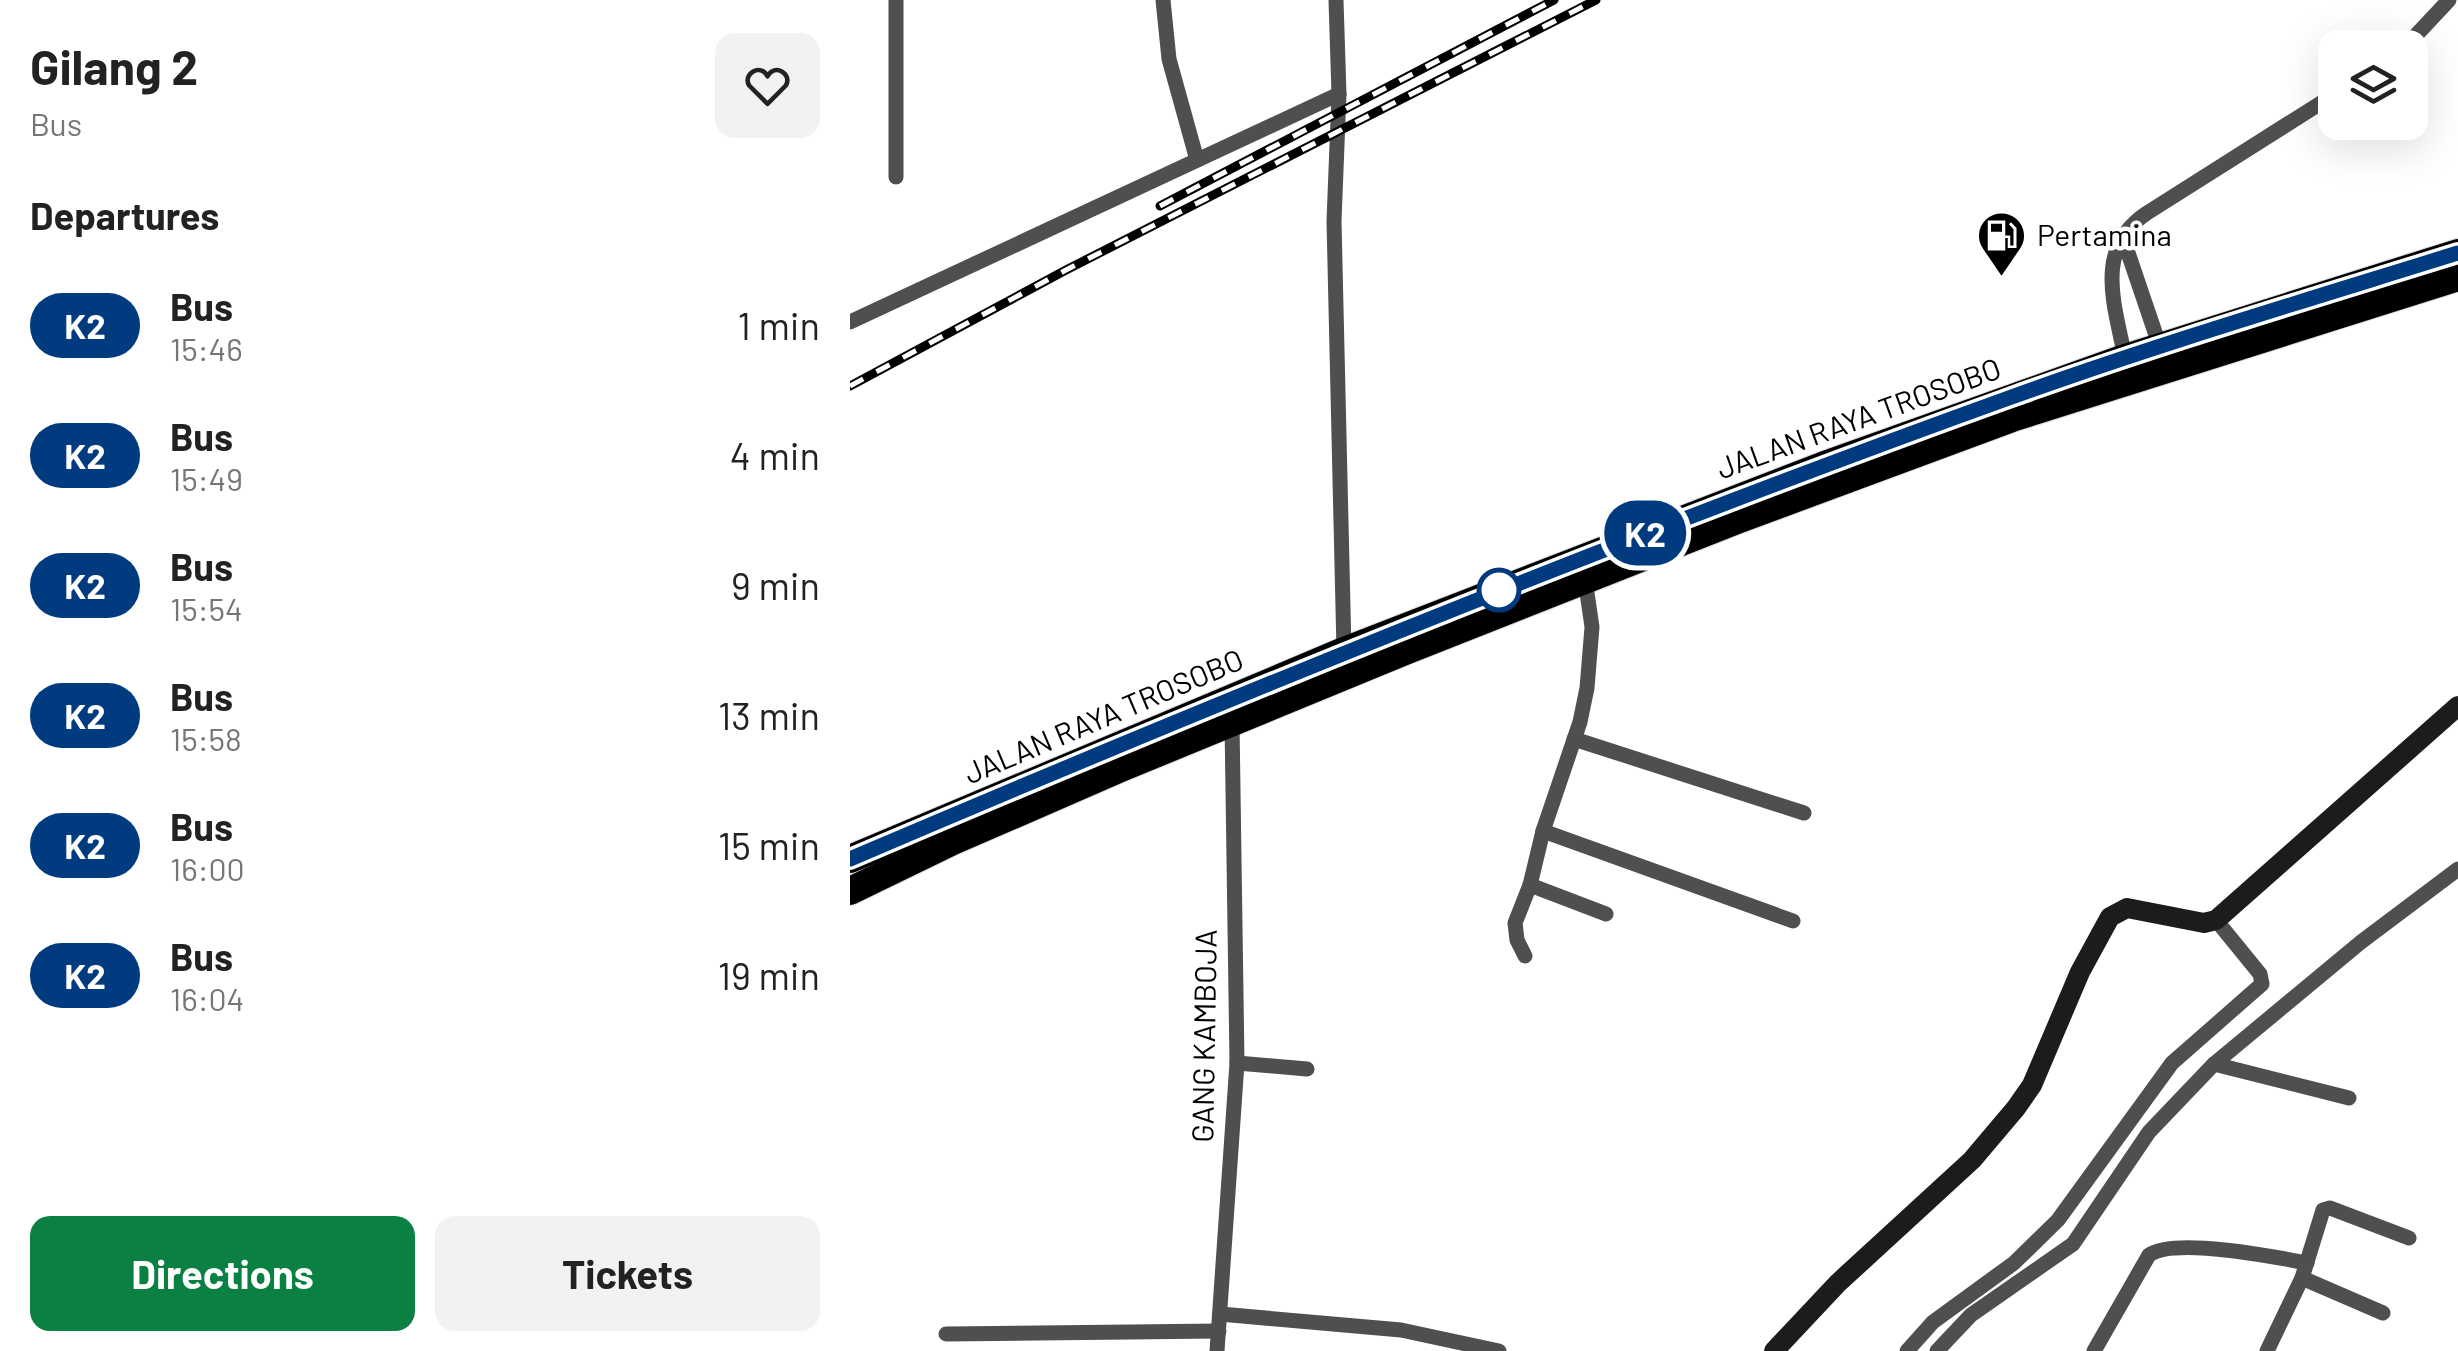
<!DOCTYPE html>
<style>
:root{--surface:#fff;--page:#f2f2f2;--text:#222;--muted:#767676;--accent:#0b8043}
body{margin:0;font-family:Barlow,sans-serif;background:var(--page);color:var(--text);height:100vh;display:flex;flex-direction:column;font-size:38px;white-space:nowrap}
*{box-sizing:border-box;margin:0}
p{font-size:32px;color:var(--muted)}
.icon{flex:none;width:55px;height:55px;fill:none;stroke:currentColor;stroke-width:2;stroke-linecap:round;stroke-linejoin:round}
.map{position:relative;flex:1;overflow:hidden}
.sheet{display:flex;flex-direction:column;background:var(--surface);width:850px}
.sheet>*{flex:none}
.badge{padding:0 20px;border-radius:32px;font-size:35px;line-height:65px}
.fabs{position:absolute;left:1468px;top:30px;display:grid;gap:20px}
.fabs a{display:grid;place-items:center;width:110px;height:110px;border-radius:20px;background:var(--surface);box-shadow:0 10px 40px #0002;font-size:50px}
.map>.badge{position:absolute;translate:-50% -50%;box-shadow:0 0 0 5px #fff}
h2{padding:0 30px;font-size:38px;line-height:90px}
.round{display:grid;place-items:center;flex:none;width:105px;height:105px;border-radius:20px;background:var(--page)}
.overview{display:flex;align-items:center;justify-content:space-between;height:170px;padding:0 30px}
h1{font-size:48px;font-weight:700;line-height:75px}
.button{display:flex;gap:20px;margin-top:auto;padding:20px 30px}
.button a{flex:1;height:115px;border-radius:20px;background:var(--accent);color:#fff;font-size:40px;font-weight:700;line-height:115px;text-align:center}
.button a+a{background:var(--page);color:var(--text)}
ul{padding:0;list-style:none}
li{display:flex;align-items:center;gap:30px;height:130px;padding:0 30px}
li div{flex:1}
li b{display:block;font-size:38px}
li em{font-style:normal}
li .badge{min-width:110px;font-weight:700;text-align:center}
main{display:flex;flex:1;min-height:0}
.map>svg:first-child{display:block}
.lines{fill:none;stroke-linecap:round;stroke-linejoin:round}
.highway-casing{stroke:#dbdbdb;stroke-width:30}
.street{stroke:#4f4f4f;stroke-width:15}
.secondary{stroke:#1c1c1c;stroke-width:20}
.highway{stroke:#000;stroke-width:28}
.rail-casing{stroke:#000;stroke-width:9}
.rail{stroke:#fff;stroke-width:5;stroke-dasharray:15;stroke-linecap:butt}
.line-casing{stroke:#fff;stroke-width:22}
.line{stroke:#003b80;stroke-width:15}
.stop-dot{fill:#fff;stroke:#003b80;stroke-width:5}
.labels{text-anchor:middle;stroke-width:9;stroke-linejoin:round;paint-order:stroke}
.poi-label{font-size:30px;fill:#000;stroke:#fff;text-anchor:start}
.street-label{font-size:30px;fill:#000;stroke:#fff}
</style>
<main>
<section class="sheet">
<div class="overview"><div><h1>Gilang 2</h1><p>Bus</p></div><a class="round"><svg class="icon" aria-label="heart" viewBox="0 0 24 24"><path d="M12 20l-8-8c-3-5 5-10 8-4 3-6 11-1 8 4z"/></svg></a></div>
<h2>Departures</h2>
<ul>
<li><span class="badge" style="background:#003b80;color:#fff">K2</span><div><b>Bus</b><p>15:46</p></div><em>1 min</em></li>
<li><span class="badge" style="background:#003b80;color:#fff">K2</span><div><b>Bus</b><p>15:49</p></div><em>4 min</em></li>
<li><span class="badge" style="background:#003b80;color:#fff">K2</span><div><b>Bus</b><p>15:54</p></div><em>9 min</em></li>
<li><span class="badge" style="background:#003b80;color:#fff">K2</span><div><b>Bus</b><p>15:58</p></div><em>13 min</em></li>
<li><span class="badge" style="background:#003b80;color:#fff">K2</span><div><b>Bus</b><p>16:00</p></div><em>15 min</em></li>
<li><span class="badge" style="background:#003b80;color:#fff">K2</span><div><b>Bus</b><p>16:04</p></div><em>19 min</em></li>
</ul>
<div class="button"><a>Directions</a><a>Tickets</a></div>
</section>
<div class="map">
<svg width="1608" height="1351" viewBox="0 0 1608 1351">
<rect width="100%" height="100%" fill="#fff"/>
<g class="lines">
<defs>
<g id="highway">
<polyline points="0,859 494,651 972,466 1275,358 1608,253"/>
<polyline points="0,891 103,841 271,768 555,651 887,520 1162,418 1608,277"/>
</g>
</defs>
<!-- highway casing -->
<use href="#highway" class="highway-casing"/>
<!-- street -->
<g class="street">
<polyline points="313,0 319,59 347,160"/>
<polyline points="486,0 489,94 484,221 494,651"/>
<polyline points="1554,48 1599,0"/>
<polyline points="46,177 46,0"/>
<polyline points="1272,235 1310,347"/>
<polyline points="0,322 489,94"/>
<path d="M1275,358C1265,305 1243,249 1297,213L1485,94"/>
<polyline points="724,739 954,813"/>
<polyline points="693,831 943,921"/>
<polyline points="680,885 756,914"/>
<polyline points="675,956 667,940 665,923 680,885 693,831 730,722 737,688 742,627 735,579"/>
<polyline points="387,1063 457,1069"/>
<polyline points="1364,1064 1499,1098"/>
<polyline points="1452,1278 1533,1313"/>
<polyline points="370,1314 551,1330 649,1351"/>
<polyline points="96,1334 369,1331"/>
<polyline points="367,1351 387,1063 382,722"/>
<polyline points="1057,1351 1083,1322 1164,1263 1208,1220 1322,1063 1412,984 1410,974 1366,920"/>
<polyline points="1087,1351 1121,1315 1223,1244 1299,1132 1364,1064 1511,942 1608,869"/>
<path d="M1244,1351L1299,1255C1324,1237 1426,1257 1457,1263"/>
<polyline points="1417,1351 1452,1278 1473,1210 1480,1208 1559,1238"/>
</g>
<!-- secondary -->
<polyline class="secondary" points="924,1351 988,1283 1122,1160 1166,1108 1182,1085 1230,972 1260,917 1277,908 1354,923 1366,920 1608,706"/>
<!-- highway -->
<use href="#highway" class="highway"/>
<defs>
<g id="rail">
<polyline points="310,206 704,0"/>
<polyline points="0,386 216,270 746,0"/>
</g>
</defs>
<!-- rail casing -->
<use href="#rail" class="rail-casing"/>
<!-- rail -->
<use href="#rail" class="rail"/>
</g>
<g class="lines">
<defs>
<path id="line" d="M0,859C382,696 765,540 1156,399C1305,345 1457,300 1608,253"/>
</defs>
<!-- line casing -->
<use href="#line" class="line-casing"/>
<!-- line -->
<use href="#line" class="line"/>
</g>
<!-- icons -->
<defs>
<symbol id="fuel-pin" viewBox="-11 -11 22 30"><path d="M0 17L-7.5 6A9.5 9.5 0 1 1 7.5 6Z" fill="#000" stroke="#fff"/><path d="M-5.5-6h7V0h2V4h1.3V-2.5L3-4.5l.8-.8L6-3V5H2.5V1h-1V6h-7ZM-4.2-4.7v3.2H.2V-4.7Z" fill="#fff"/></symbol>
</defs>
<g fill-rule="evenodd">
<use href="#fuel-pin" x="1124" y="208" width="55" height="75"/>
</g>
<!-- markers -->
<circle class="stop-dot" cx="649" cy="590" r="20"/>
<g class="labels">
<!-- poi labels -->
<g class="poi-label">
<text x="1187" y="246">Pertamina</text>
</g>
<!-- street labels -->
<g class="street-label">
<text transform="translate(1009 419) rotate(-20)" y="10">JALAN RAYA TROSOBO</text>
<text transform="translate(254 717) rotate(-23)" y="10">JALAN RAYA TROSOBO</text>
<text transform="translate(355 1036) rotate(-89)" y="10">GANG KAMBOJA</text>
</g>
</g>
</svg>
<div class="fabs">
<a><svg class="icon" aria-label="layers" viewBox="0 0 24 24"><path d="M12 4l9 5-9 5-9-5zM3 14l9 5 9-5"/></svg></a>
</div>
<b class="badge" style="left:795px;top:533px;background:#003b80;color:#fff">K2</b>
</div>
</main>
